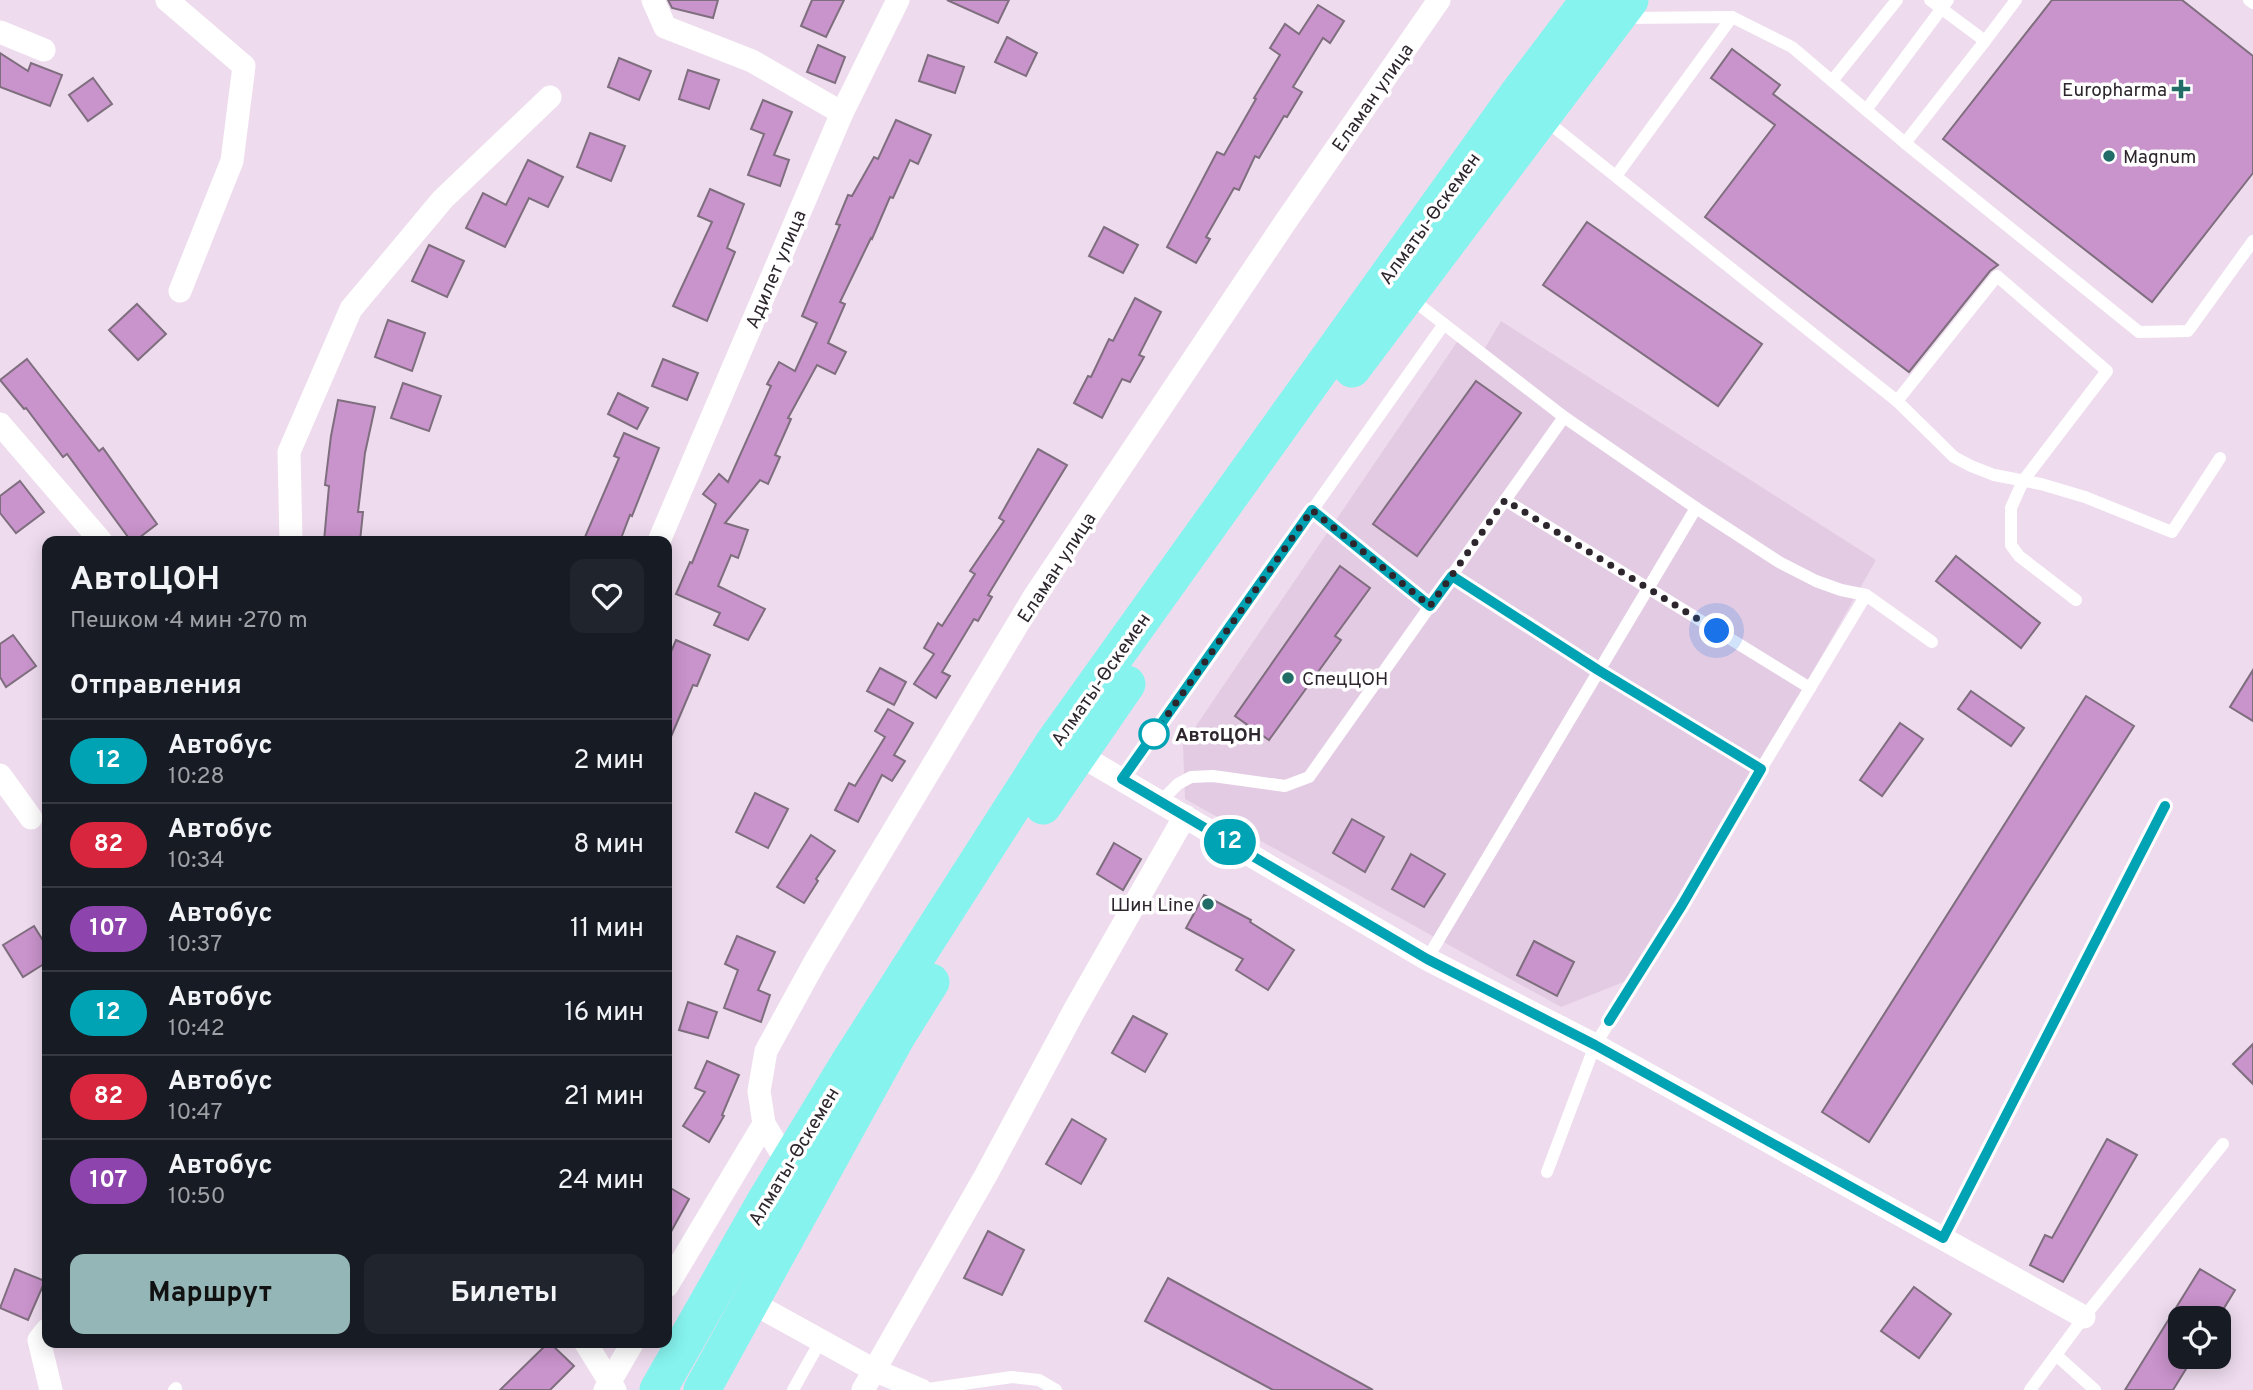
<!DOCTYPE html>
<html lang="ru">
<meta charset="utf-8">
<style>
:root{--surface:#171b24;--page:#20242c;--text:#f1f3f6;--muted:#9ea1a6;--line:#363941;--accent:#94b6b6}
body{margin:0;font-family:Overpass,sans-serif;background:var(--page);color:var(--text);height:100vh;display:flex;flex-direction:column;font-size:26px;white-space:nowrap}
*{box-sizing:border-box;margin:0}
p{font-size:23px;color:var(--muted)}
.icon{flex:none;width:38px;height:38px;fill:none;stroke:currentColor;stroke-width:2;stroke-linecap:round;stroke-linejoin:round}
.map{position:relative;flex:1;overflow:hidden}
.details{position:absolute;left:42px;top:536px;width:630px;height:812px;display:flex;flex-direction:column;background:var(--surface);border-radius:14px;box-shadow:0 4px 18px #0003}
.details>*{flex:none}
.badge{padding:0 14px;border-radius:23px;font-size:24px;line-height:46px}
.buttons{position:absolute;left:2168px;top:1306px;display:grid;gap:14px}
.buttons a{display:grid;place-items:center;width:63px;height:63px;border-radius:14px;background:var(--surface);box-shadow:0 4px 18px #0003;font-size:35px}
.you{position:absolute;width:35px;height:35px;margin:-18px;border:5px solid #fff;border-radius:50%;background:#1a73e8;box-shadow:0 0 0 10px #1a73e833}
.map>.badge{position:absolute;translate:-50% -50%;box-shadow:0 0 0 4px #fff}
h2{padding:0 28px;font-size:26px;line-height:63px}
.round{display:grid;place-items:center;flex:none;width:74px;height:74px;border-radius:14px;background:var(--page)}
.summary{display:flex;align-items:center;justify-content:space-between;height:119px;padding:0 28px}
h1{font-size:33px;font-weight:700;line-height:52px}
.primary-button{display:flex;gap:14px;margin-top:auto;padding:14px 28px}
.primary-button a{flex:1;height:80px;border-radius:14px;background:var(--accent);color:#111;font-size:28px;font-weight:700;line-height:80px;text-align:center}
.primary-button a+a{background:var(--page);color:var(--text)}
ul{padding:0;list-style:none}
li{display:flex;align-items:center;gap:21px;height:84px;padding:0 28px;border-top:2px solid var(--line)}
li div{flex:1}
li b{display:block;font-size:26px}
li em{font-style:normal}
li .badge{min-width:77px;font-weight:700;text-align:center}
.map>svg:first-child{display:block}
.built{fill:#e3cce3}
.building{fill:#c993cb;stroke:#7e6e7e;stroke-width:2}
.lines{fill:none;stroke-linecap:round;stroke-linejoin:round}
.service{stroke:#fff;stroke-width:12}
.minor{stroke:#fff;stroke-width:23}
.primary{stroke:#86f3ee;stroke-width:37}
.line-casing{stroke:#fff;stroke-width:16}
.line{stroke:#00a3b4;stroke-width:10}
.walk{stroke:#2d262d;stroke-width:7;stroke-dasharray:0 12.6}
.poi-dot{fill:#226c68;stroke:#fff;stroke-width:2.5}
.stop-dot{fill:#fff;stroke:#00a3b4;stroke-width:3.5}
.labels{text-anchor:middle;stroke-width:7;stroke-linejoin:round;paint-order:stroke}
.poi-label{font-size:19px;fill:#2d262d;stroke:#fff;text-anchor:end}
.street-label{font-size:19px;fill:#2d262d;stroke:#fff}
.stop-label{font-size:19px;font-weight:bold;fill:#2d262d;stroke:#fff;text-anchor:start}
</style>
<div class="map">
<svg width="2253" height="1390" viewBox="0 0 2253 1390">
<rect width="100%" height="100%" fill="#eedcee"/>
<!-- built -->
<polygon class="built" points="1501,321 1876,560 1641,975 1561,1007 1185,799 1183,745 1457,342 1480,356"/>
<!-- building -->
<g class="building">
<polygon points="668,0 718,0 713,18 672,8"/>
<polygon points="812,0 844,0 826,37 801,26"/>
<polygon points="947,0 1009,0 998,23"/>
<polygon points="2052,0 2182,0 2253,56 2253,173 2152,302 1943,139"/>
<polygon points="1318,5 1344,21 1330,43 1323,38 1293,87 1302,92 1287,117 1284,116 1259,158 1255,156 1239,190 1234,188 1206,237 1210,239 1196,263 1167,247 1217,152 1224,155 1256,99 1254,98 1280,55 1270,48 1285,24 1299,34"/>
<polygon points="1007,37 1037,53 1026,76 995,62"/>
<polygon points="818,45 845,57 835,83 807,72"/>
<polygon points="1732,49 1780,85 1773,94 1998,265 1990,271 1909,372 1705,217 1775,125 1711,78"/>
<polygon points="0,53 28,71 31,63 62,75 50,106 0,87"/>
<polygon points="928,55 964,67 955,93 919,81"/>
<polygon points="619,58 651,71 639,100 608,87"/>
<polygon points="688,70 719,80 709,109 679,99"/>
<polygon points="93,78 112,104 88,121 69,95"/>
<polygon points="763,100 792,112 774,155 789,160 780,186 748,175 764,134 751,129"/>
<polygon points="896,120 931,135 918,164 910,160 893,198 890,197 872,239 871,238 840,302 845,304 828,343 846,352 835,374 817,365 788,418 791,419 775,455 780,457 768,484 760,480 725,523 748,530 738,558 731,555 718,586 765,609 748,640 714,625 720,613 676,594 690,562 692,563 716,504 703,494 719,474 728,482 771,386 767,384 779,362 795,371 817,323 802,316 840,225 836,224 848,195 852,196 874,157 878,159"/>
<polygon points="590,133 625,146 611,181 577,167"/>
<polygon points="528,160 563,177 548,207 529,198 505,247 466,228 483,193 506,205"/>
<polygon points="710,189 744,204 727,248 735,252 707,321 673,306 712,222 698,216"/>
<polygon points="1587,222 1762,344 1718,406 1543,285"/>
<polygon points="1104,227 1138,245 1123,273 1089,256"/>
<polygon points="429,245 464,261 447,297 412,281"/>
<polygon points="1135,298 1161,312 1139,355 1144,357 1130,382 1122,379 1102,418 1074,403 1088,376 1091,377 1109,339 1113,341"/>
<polygon points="137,304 166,334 138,360 109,330"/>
<polygon points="388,320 425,333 412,371 375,357"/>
<polygon points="27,359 99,451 103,448 157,524 135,541 131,541 67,454 63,457 26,408 24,409 0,380"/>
<polygon points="663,359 698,373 687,400 652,386"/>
<polygon points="1476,381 1521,413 1417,556 1373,524"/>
<polygon points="403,383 441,396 429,431 391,418"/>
<polygon points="618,393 648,408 637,429 608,414"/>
<polygon points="338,400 375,407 365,453 358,512 363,512 360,541 324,541 329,486 325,485 331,436"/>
<polygon points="624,433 659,448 632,516 630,515 620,541 595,541 585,537 619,458 614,456"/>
<polygon points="1038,449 1067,465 988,595 992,597 978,621 974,619 942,672 950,676 936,698 914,684 934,654 924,648 938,623 942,626 975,574 970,571 1004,521 999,518"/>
<polygon points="20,481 44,512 16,533 0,513 0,496"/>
<polygon points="1956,556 2040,623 2021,648 1936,581"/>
<polygon points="1340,566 1370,588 1335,636 1341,640 1269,740 1235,716"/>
<polygon points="13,635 36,666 6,687 0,677 0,644"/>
<polygon points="676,640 710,655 697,686 693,685 667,746 667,661"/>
<polygon points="880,668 906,682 894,705 867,691"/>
<polygon points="2253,670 2253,721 2230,707"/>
<polygon points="1971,691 2024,728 2011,746 1958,709"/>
<polygon points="2086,696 2134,726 1869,1142 1822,1112"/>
<polygon points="888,709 913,723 894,755 905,761 892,781 882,775 858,822 835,810 849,783 855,786 885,737 875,731"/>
<polygon points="1900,723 1923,739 1882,796 1860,780"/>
<polygon points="755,793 788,809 768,848 736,832"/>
<polygon points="1352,819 1384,837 1365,872 1333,853"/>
<polygon points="811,835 835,851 816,879 818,881 804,903 777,887"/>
<polygon points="1114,843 1141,859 1123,890 1097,874"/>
<polygon points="1411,854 1445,874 1424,907 1392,889"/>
<polygon points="1204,895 1251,920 1250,922 1294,950 1268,990 1236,970 1243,959 1186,928"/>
<polygon points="34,926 47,947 47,962 23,977 3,945"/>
<polygon points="737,936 775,952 758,990 770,995 761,1022 724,1008 738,970 725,964"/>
<polygon points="1534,941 1574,962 1557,996 1517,975"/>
<polygon points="688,1002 717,1012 708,1038 679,1030"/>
<polygon points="1133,1016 1167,1034 1145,1072 1112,1053"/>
<polygon points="2253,1044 2253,1084 2233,1064"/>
<polygon points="707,1061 739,1075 722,1115 724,1116 709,1142 683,1126 705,1092 695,1088"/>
<polygon points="1072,1119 1106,1139 1081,1184 1046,1164"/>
<polygon points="2107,1139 2137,1155 2063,1282 2030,1265 2045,1235 2052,1238"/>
<polygon points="667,1186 689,1199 667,1239"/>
<polygon points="988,1231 1024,1250 1002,1295 964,1278"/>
<polygon points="15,1269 45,1281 28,1320 0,1308"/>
<polygon points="2200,1269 2235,1290 2218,1318 2180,1318 2180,1356 2194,1356 2173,1390 2125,1390"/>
<polygon points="1168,1278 1373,1390 1273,1390 1145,1321"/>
<polygon points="1914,1287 1951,1314 1919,1358 1881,1331"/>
<polygon points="549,1342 574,1366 550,1390 500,1390"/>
</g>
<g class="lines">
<!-- service -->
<g class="service">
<polyline points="2249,0 2253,3"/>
<polyline points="1625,18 1732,17 1792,47 1905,143 2139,332 2188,331 2253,241"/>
<polyline points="1985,41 2016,0"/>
<polyline points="1832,81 1897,0"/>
<polyline points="1866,110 1948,0"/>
<polyline points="1544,119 1897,401 1954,457 1971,466 1994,475 2041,484 2085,497 2172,532 2220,458"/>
<polyline points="1905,143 1985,41 1930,0"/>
<polyline points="1616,176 1732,17"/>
<polyline points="1409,297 1564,417 1696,508 1779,562 1816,581 1841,590 1866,595 1932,642"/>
<polyline points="1897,401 1997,276 2107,371 2023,481 2011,508 2011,545 2019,556 2076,600"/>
<polyline points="1505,500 1810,688"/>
<polyline points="1312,511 1430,606"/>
<polyline points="1452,576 1598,670 1761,769"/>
<polyline points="1122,779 1444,324"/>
<polyline points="1160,802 1178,784 1191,777 1213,776 1285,786 1309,777 1564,417"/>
<polyline points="1427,959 1696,508"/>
<polyline points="1547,1172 1595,1045 1682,905 1761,769 1866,595"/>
<polyline points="1943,1238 2165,806"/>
<polyline points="2056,1355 2095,1390"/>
<polyline points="174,1390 176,1388"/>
<polyline points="793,1390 821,1340"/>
<polyline points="921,1390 1012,1377 1039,1380 1056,1390"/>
<polyline points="2030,1390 2084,1317 2223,1144"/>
</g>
<!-- minor -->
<g class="minor">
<polyline points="167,0 244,66 232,161 180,291"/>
<polyline points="653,0 665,27 752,61 842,113"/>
<polyline points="0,32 44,50"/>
<polyline points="0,424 101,541"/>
<polyline points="291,541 289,452 351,309 443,199 550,97"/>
<polyline points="659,541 842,113 898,0"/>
<polyline points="1078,754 1427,959 1595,1045 2084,1317"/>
<polyline points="0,775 31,818"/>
<polyline points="788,1164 764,1124 759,1091 766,1051 816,960 1034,597 1284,224 1439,0"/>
<polyline points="667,1286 764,1124"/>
<polyline points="751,1302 874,1370 921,1390"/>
<polyline points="47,1330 39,1340 51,1390"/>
<polyline points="585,1342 615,1390"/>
<polyline points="605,1390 633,1342"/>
<polyline points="863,1390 986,1175 1075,1009 1185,816"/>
</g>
<!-- primary -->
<g class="primary">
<polyline points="1352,369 1630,0"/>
<polyline points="1043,806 1127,684"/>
<polyline points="658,1390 767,1198 848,1064 1054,742 1517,95 1589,0"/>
<polyline points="702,1390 896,1038 931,982"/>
</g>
</g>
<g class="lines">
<defs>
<polyline id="line" points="1609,1021 1682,905 1761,769 1598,670 1452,576 1430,606 1312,510 1122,779 1427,959 1595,1045 1943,1238 2165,806"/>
</defs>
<!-- line casing -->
<use href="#line" class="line-casing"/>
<!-- line -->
<use href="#line" class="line"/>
<!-- walk -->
<polyline class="walk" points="1154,734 1312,510 1430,606 1505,500 1717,631"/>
</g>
<!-- markers -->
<g class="poi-dot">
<path d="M2177.5 78.5h7v7h7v7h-7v7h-7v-7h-7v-7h7z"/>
<circle cx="2109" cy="156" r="7"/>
<circle cx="1288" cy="678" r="7"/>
<circle cx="1208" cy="904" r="7"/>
</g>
<circle class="stop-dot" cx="1154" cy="734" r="14"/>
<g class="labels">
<!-- poi labels -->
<g class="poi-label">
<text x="2167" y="96">Europharma</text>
<text x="2123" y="163" text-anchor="start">Magnum</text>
<text x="1302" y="685" text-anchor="start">СпецЦОН</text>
<text x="1194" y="911">Шин Line</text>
</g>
<!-- street labels -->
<g class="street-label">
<text transform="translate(1372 97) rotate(-55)" y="7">Еламан улица</text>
<text transform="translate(1429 218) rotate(-54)" y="7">Алматы-Өскемен</text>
<text transform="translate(775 269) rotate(-67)" y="7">Адилет улица</text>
<text transform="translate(1056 567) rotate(-57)" y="7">Еламан улица</text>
<text transform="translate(1100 679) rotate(-55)" y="7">Алматы-Өскемен</text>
<text transform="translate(793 1156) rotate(-59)" y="7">Алматы-Өскемен</text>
</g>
<!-- stop labels -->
<g class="stop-label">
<text x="1175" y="741">АвтоЦОН</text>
</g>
</g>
</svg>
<div class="buttons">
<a><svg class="icon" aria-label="locate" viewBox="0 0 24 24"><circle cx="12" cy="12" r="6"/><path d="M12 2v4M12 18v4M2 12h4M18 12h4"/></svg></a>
</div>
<div class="you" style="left:1717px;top:631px"></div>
<b class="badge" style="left:1230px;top:842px;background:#00a3b4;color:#fff">12</b>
<section class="details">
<div class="summary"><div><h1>АвтоЦОН</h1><p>Пешком · 4 мин · 270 m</p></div><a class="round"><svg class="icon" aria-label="heart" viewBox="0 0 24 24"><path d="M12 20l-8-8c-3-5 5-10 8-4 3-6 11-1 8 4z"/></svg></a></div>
<h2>Отправления</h2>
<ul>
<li><span class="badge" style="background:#00a3b4;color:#fff">12</span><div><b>Автобус</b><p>10:28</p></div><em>2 мин</em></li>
<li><span class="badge" style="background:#d7263d;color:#fff">82</span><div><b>Автобус</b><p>10:34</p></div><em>8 мин</em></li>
<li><span class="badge" style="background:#8e44ad;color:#fff">107</span><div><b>Автобус</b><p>10:37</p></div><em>11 мин</em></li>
<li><span class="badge" style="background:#00a3b4;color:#fff">12</span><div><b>Автобус</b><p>10:42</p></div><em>16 мин</em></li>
<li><span class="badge" style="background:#d7263d;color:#fff">82</span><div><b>Автобус</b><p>10:47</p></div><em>21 мин</em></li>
<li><span class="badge" style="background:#8e44ad;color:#fff">107</span><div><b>Автобус</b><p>10:50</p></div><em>24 мин</em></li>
</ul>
<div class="primary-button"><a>Маршрут</a><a>Билеты</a></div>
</section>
</div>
